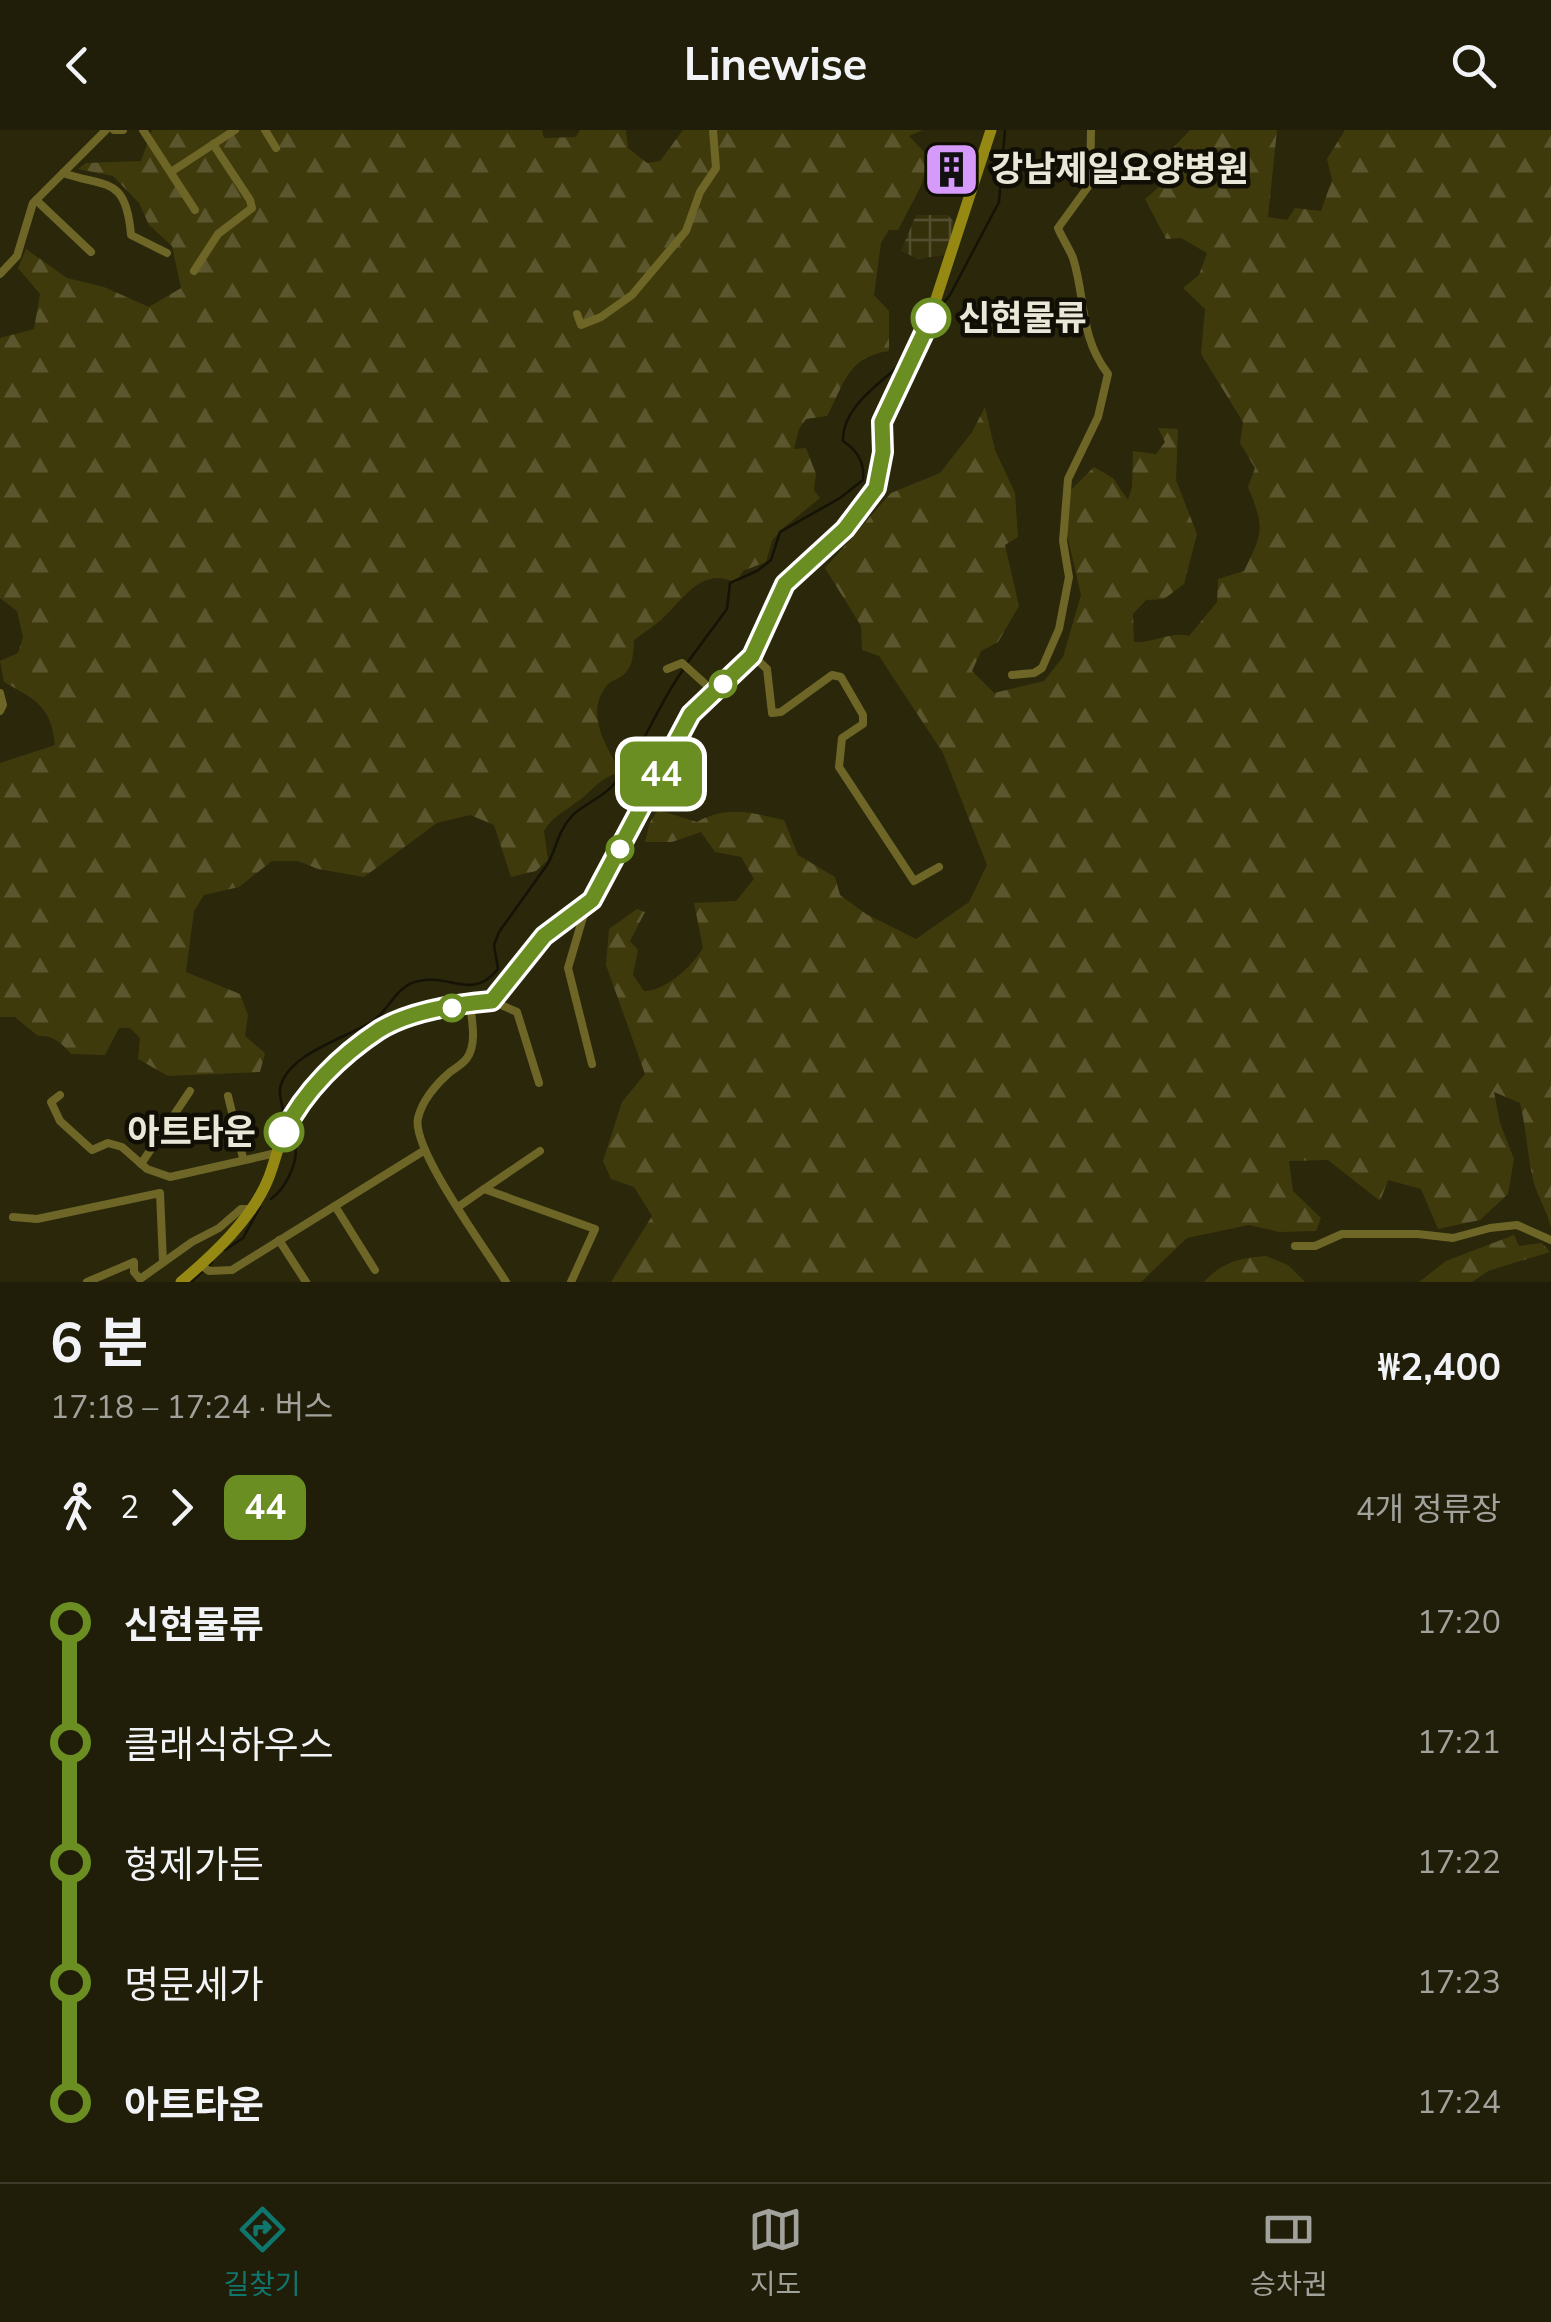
<!DOCTYPE html>
<html lang="ko">
<meta charset="utf-8">
<style>
:root{--surface:#201d08;--page:#282612;--text:#f1f3f6;--muted:#a2a29c;--line:#3d3b29;--accent:#0f766e}
body{margin:0;font-family:"Nunito Sans","Noto Sans KR",sans-serif;background:var(--page);color:var(--text);height:100vh;display:flex;flex-direction:column;font-size:38px;white-space:nowrap}
*{box-sizing:border-box;margin:0}
p{font-size:32px;color:var(--muted)}
.icon{flex:none;width:55px;height:55px;fill:none;stroke:currentColor;stroke-width:2;stroke-linecap:round;stroke-linejoin:round}
.map{position:relative;height:1152px;overflow:hidden}
.details{display:flex;flex-direction:column;background:var(--surface);flex:1}
.details>*{flex:none}
.badge{padding:0 20px;border-radius:15px;font-size:35px;line-height:65px}
.map>.badge{position:absolute;translate:-50% -50%;box-shadow:0 0 0 5px #fff}
.legs{display:flex;align-items:center;gap:15px;height:110px;padding:0 50px;font-size:32px}
.legs p{margin-inline-start:auto}
.summary{display:flex;align-items:center;justify-content:space-between;height:170px;padding:0 50px}
h1{font-size:55px;font-weight:700;line-height:75px}
ul{padding:0 50px;list-style:none}
li{display:flex;align-items:center;gap:35px;height:120px;font-size:38px}
li i{display:grid;place-items:center;width:15px;height:100%;margin:0 12px;background:currentColor}
li i::after{content:'';width:25px;height:25px;margin:-12px;border:8px solid;border-radius:50%;background:var(--surface)}
li p{margin-inline-start:auto}
li:first-child i{background:linear-gradient(#0000 50%,currentColor 0)}
li:last-child i{background:linear-gradient(currentColor 50%,#0000 0)}
header{display:flex;justify-content:space-between;align-items:center;height:130px;padding:0 50px;background:var(--surface);font-size:45px;font-weight:700}
.tabs{display:flex;justify-content:space-around;align-items:center;height:140px;border-top:2px solid var(--line);background:var(--surface);font-size:28px;color:var(--muted)}
.tabs a{display:grid;justify-items:center;gap:5px}
.tabs .active{color:var(--accent)}
.map>svg:first-child{display:block}
.industrial{fill:url(#industrial-grid)}
.forest{fill:url(#forest-firs)}
.lines{fill:none;stroke-linecap:round;stroke-linejoin:round}
.stream{stroke:#151306;stroke-width:2.5}
.street{stroke:#6d6627;stroke-width:8}
.secondary{stroke:#968913;stroke-width:11}
.line-1-casing{stroke:#fff;stroke-width:22}
.line-1{stroke:#6b8e23;stroke-width:15}
.stop-1-dot{fill:#fff;stroke:#6b8e23;stroke-width:5}
.labels{text-anchor:middle;stroke-width:9;stroke-linejoin:round;paint-order:stroke}
.poi-label{font-size:35px;font-weight:bold;fill:#e9e7d7;stroke:#110f05;text-anchor:start}
.stop-label{font-size:35px;font-weight:bold;fill:#e9e7d7;stroke:#110f05;text-anchor:start}
</style>
<header><svg class="icon" aria-label="back" viewBox="0 0 24 24"><path d="M15 5l-7 7 7 7"/></svg>Linewise<svg class="icon" aria-label="search" viewBox="0 0 24 24"><circle cx="10" cy="10" r="6"/><path d="M15 15l6 6"/></svg></header>
<div class="map">
<svg width="1551" height="1152" viewBox="0 0 1551 1152">
<defs>
<pattern id="industrial-grid" width="8" height="8" patternUnits="userSpaceOnUse" patternTransform="scale(2.5)"><rect width="8" height="8" fill="#35300c"/><path d="M0 4h8M4 0v8" fill="none" stroke="#524e2f"/></pattern>
<pattern id="forest-firs" width="22" height="20" patternUnits="userSpaceOnUse" patternTransform="scale(2.5)"><rect width="22" height="20" fill="#3f3a0b"/><path d="M5 1l3.5 6h-7zM16 11l3.5 6h-7z" fill="#5b562e"/></pattern>
</defs>
<rect width="100%" height="100%" fill="#2a270b"/>
<!-- industrial -->
<polygon class="industrial" points="916,85 948,85 956,95 945,125 918,129 901,121"/>
<!-- forest -->
<g class="forest">
<path d="M152,0H542L544,8L576,7L580,0H626L628,18L647,33L660,31L683,0H923L909,6L930,28L921,56L898,100H889L881,113L874,165L889,181V221C847,227 845,253 827,286L806,289L799,299L794,319L806,318L816,344L814,360L820,368L782,399L772,411L766,432L743,441L736,453C702,435 683,470 661,490C653,497 643,503 634,510C633,523 634,537 622,546C619,548 610,552 608,554C584,582 605,615 621,642C596,649 594,661 574,674C562,683 552,687 544,701L548,730L536,741L511,747L494,695L470,685L437,693L364,747L318,739L298,731H272L239,757L204,765L194,781L186,842L240,864L248,885L245,906L265,923L260,942L168,946L138,929L140,908L130,898H119L105,925L71,924C62,913 53,905 38,906L15,887H0V633L55,615C51,576 36,570 4,552L0,531L18,523L23,507L17,481L0,468V208L34,199L40,164L18,138L26,119L67,148L104,157L149,177L181,158L172,116L149,95L139,73L113,46L78,39L86,33L141,31Z"/>
<path d="M1190,0H1277L1268,87L1287,90L1295,78L1321,81L1332,50L1327,29L1345,0H1551V1098C1547,1079 1535,1063 1532,1045C1527,1021 1526,997 1520,973L1494,962L1500,993L1514,1029L1508,1064L1480,1090L1438,1099L1421,1059L1388,1050L1380,1071L1328,1030L1289,1031L1293,1061L1321,1088L1316,1101L1279,1102L1249,1095L1187,1108L1141,1152H611L652,1086L634,1057L611,1049L603,1031L622,972L645,944L606,835L609,799L637,779L645,782L630,811L638,820L633,845L644,861C665,861 692,837 703,818L694,773L736,771L754,749L741,727L715,722L701,702L672,712H645L650,692L658,680L697,692C727,675 752,683 784,690L798,725L835,747L840,765L866,784L916,809L969,772L987,735L943,623L879,526L862,520L861,496L825,438L891,363L940,343L972,302L985,277L995,320L1015,363L1018,407L1005,415L1019,476L998,512L981,521L972,541L994,563L1044,551L1063,527L1081,465L1066,400L1071,360L1094,337L1113,348L1128,370L1132,357L1133,321L1156,324L1165,312L1158,298L1178,299L1176,350L1197,404L1184,454L1164,469L1146,470L1133,484L1134,512C1154,513 1171,501 1189,506L1217,472L1218,449L1244,441C1263,403 1265,398 1248,357L1255,338L1240,313L1243,292L1201,224L1205,179L1183,158L1199,145L1207,123L1181,108L1166,109L1145,69L1162,54L1170,21Z"/>
<polygon points="1514,1105 1519,1116 1542,1113 1550,1122 1488,1141 1472,1152 1419,1152 1446,1131"/>
<path d="M1266,1126L1288,1135L1305,1152H1204C1222,1132 1239,1128 1266,1126Z"/>
</g>
<g class="lines">
<!-- stream -->
<g class="stream">
<polyline points="939,178 950,165 999,72 1005,0"/>
<path d="M687,533L727,479L730,453L757,441L771,430L780,402L840,368L863,350C865,333 857,320 843,311C842,281 872,259 893,241C905,231 913,215 920,201"/>
<path d="M283,981C282,975 279,964 280,958C288,923 347,908 373,891C390,879 396,855 419,851C451,844 472,871 498,839L494,815L499,802L547,735C557,718 557,703 571,687C583,674 603,668 614,654C642,621 658,574 683,540"/>
<path d="M271,1069C287,1057 302,1027 293,1007"/>
<polyline points="225,1120 243,1108 260,1077"/>
<polyline points="191,1152 212,1132"/>
</g>
<!-- street -->
<g class="street">
<polyline points="114,0 123,0"/>
<polyline points="143,0 195,80"/>
<polyline points="265,0 276,18"/>
<polyline points="171,42 235,0"/>
<path d="M63,43C106,58 126,45 131,105L167,123"/>
<polyline points="36,70 91,122"/>
<polyline points="194,141 218,104 252,78 250,70 213,14"/>
<polyline points="0,144 17,126 33,73 106,0"/>
<polyline points="577,184 581,195 601,187 632,165 686,101 700,62 716,38 713,0"/>
<polyline points="752,525 767,539 772,583 781,582 832,545 841,547 863,585 863,594 842,608 839,637 914,751 939,737"/>
<polyline points="667,539 682,533 714,562"/>
<path d="M1012,545L1034,543L1042,538L1059,499L1069,447L1063,411L1068,349L1098,287L1108,244C1079,206 1086,169 1073,128C1069,118 1062,108 1058,98L1090,54L1091,0"/>
<polyline points="0,563 3,575 0,581"/>
<polyline points="586,777 568,838 592,934"/>
<polyline points="492,871 517,882 539,953"/>
<path d="M470,874C472,891 477,914 467,928C463,934 454,939 449,943C436,954 422,971 418,988C411,1019 488,1122 506,1152"/>
<polyline points="60,965 51,972 60,991 92,1020 108,1013 122,1017 147,1039 170,1047 276,1023"/>
<polyline points="228,966 243,1028"/>
<polyline points="141,1034 190,961"/>
<polyline points="484,1059 540,1021"/>
<polyline points="335,1076 375,1140"/>
<polyline points="458,1077 484,1059 595,1099 571,1152"/>
<polyline points="13,1087 37,1089 160,1063 163,1132"/>
<polyline points="279,1110 306,1152"/>
<polyline points="1295,1116 1315,1116 1342,1104 1418,1104 1453,1108 1490,1098 1517,1095 1551,1110"/>
<polyline points="201,1135 209,1141 232,1140 425,1020"/>
<polyline points="87,1152 134,1132 134,1142 140,1149 192,1112 219,1098 241,1079 251,1079"/>
</g>
<!-- secondary -->
<path class="secondary" d="M181,1152C214,1124 253,1088 269,1047C278,1023 282,998 297,976C316,951 354,915 382,899C413,881 457,874 492,871L544,806L592,770L691,584L752,525L785,454L845,399L876,358L883,322L882,292L923,209L991,0"/>
</g>
<g class="lines">
<defs>
<path id="line-1" d="M284,1002C304,961 341,925 379,900C410,881 457,874 492,871L544,806L592,770L691,584L752,526L785,454L845,399L876,358L883,322L882,292L931,188"/>
</defs>
<!-- line-1 casing -->
<use href="#line-1" class="line-1-casing"/>
<!-- line-1 -->
<use href="#line-1" class="line-1"/>
</g>
<!-- icons -->
<defs>
<symbol id="building-square" viewBox="-11 -11 22 22"><rect x="-9" y="-9" width="18" height="18" rx="4" fill="#d69bfa" stroke="#110f05"/><path d="M-4-6H4V6H1V3H-1V6H-4ZM-2.5-4.3h1.7v1.8h-1.7ZM.8-4.3h1.7v1.8H.8ZM-2.5-1h1.7V.8h-1.7ZM.8-1h1.7V.8H.8Z" fill="#111"/></symbol>
</defs>
<g fill-rule="evenodd">
<use href="#building-square" x="920" y="8" width="63" height="63"/>
</g>
<!-- markers -->
<g class="stop-1-dot">
<circle cx="931" cy="188" r="18"/>
<circle cx="723" cy="554" r="12"/>
<circle cx="620" cy="719" r="12"/>
<circle cx="452" cy="878" r="12"/>
<circle cx="284" cy="1002" r="18"/>
</g>
<g class="labels">
<!-- poi labels -->
<g class="poi-label">
<text x="991" y="51">강남제일요양병원</text>
</g>
<!-- stop labels -->
<g class="stop-label">
<text x="958" y="200">신현물류</text>
<text x="256" y="1014" text-anchor="end">아트타운</text>
</g>
</g>
</svg>
<b class="badge" style="left:661px;top:644px;background:#6b8e23;color:#fff">44</b>
</div>
<section class="details">
<div class="summary"><div><h1>6 분</h1><p>17:18 – 17:24 · 버스</p></div><b>₩2,400</b></div>
<div class="legs"><svg class="icon" aria-label="walk" viewBox="0 0 24 24"><circle cx="13" cy="4" r="2"/><path d="M13 8l-2 6 4 7M11 14l-3 7M7 12l3-4h3l4 4"/></svg>2<svg class="icon" aria-label="forward" viewBox="0 0 24 24"><path d="M9 5l7 7-7 7"/></svg><b class="badge" style="background:#6b8e23;color:#fff">44</b><p>4개 정류장</p></div>
<ul>
<li><i style="color:#6b8e23"></i><b>신현물류</b><p>17:20</p></li>
<li><i style="color:#6b8e23"></i><span>클래식하우스</span><p>17:21</p></li>
<li><i style="color:#6b8e23"></i><span>형제가든</span><p>17:22</p></li>
<li><i style="color:#6b8e23"></i><span>명문세가</span><p>17:23</p></li>
<li><i style="color:#6b8e23"></i><b>아트타운</b><p>17:24</p></li>
</ul>
</section>
<nav class="tabs">
<a class="active"><svg class="icon" aria-label="directions" viewBox="0 0 24 24"><path d="M12 3l9 9-9 9-9-9zM9 14v-3h6M13 9l2 2-2 2"/></svg>길찾기</a>
<a><svg class="icon" aria-label="map" viewBox="0 0 24 24"><path d="M3 6l6-2 6 2 6-2v14l-6 2-6-2-6 2zM9 4v14M15 6v14"/></svg>지도</a>
<a><svg class="icon" aria-label="tickets" viewBox="0 0 24 24"><path d="M3 7h18v10H3zM15 7v10"/></svg>승차권</a>
</nav>
